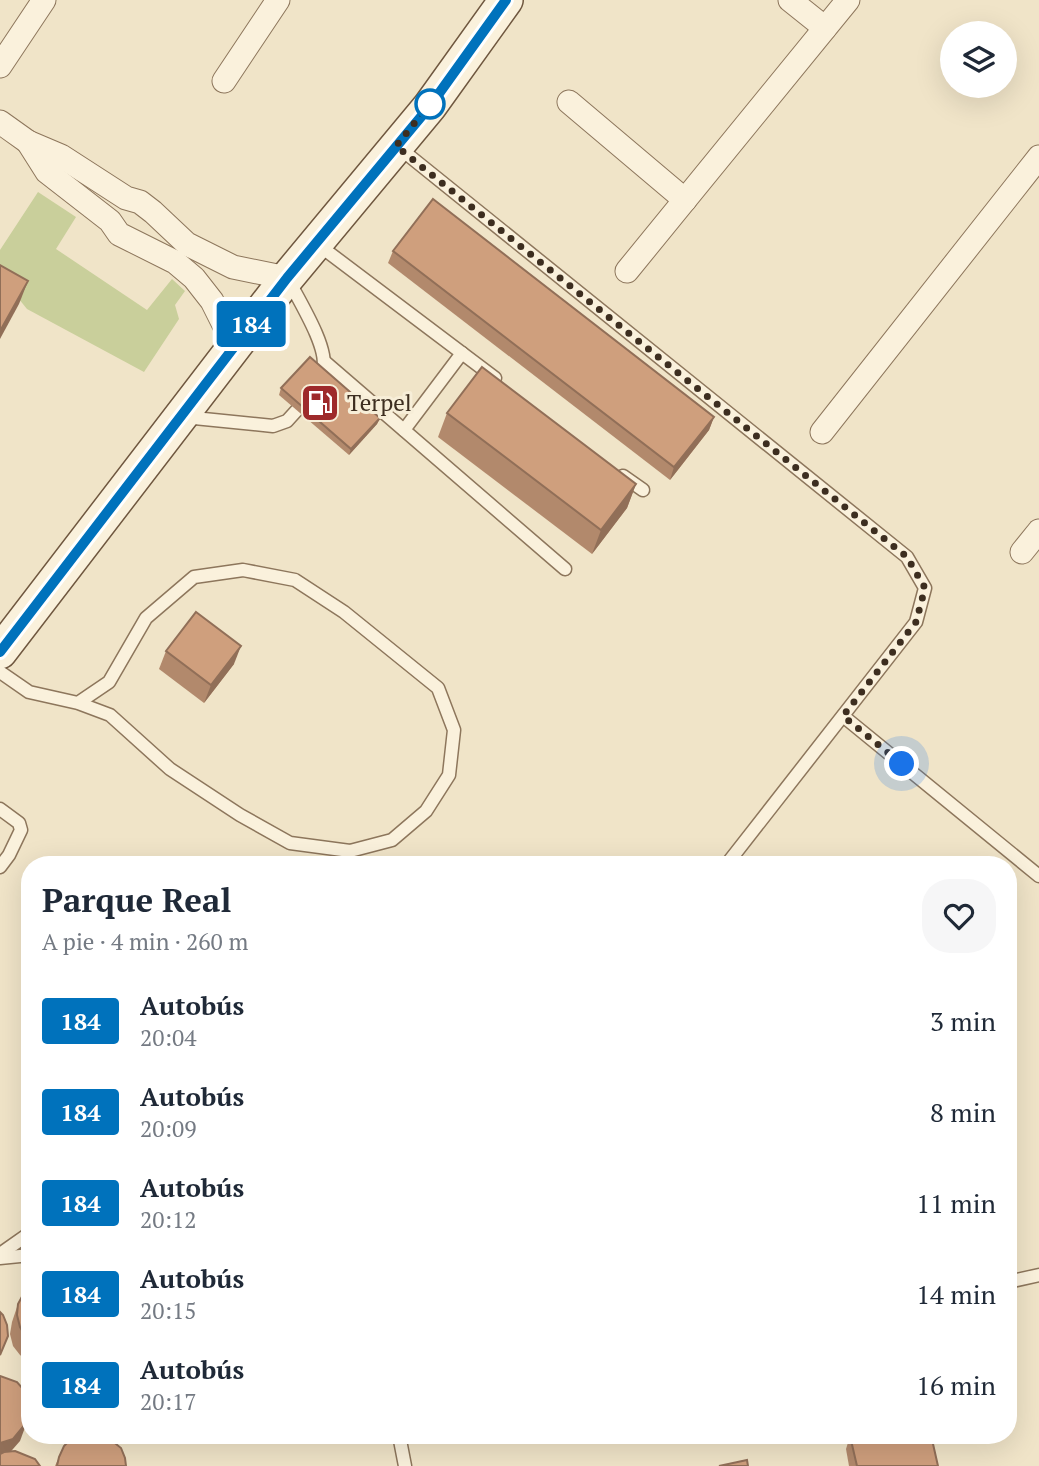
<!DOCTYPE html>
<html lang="es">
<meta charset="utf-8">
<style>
:root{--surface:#fff;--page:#f6f6f7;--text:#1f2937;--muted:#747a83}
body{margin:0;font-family:"PT Serif",serif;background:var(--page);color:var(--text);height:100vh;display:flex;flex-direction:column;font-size:26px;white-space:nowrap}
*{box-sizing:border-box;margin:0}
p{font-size:23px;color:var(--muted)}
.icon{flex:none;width:38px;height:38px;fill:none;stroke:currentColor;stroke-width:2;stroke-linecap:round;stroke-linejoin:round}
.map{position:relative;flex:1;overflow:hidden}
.details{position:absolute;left:21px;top:856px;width:996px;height:588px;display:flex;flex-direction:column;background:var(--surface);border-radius:28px;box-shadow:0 7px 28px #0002}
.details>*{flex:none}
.badge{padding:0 14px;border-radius:5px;font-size:24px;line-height:46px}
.buttons{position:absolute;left:940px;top:21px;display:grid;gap:14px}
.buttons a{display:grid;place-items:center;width:77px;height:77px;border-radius:50%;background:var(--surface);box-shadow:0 7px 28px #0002;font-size:35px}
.you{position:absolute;width:35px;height:35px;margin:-18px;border:5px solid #fff;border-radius:50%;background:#1a73e8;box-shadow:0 0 0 10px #1a73e833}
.map>.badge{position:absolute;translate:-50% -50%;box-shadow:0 0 0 4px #fff}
.round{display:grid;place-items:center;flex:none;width:74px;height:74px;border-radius:28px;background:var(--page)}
.overview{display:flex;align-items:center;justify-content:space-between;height:119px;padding:0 21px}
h1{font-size:33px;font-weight:800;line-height:52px}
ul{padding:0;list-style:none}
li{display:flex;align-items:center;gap:21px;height:91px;padding:0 21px}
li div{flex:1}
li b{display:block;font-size:26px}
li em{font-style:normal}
li .badge{min-width:77px;font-weight:700;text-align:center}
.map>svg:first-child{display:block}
.green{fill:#c9cf9b}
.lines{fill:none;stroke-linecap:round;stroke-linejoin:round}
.lane-casing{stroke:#8d765c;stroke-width:15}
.street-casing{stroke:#8d765c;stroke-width:25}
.secondary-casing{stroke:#6f573f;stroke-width:36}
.lane{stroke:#faf1dc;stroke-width:12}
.street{stroke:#faf1dc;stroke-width:23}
.secondary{stroke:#faf1dc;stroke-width:33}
.wall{fill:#b2896c}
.shaded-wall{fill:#916f58}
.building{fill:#cf9f7d;stroke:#916f58;stroke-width:2}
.line-casing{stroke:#fff;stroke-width:16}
.line{stroke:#0072bc;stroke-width:10}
.walk{stroke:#3d2e20;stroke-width:7;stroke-dasharray:0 12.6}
.stop-dot{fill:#fff;stroke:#0072bc;stroke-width:3.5}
.labels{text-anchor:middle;stroke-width:6;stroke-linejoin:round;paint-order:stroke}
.poi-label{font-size:23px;fill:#3d2e20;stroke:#f7eed8;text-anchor:start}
</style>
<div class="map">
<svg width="1039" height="1466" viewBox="0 0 1039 1466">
<rect width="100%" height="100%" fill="#f0e4c8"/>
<!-- green -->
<polygon class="green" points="38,192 76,217 56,249 147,310 172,279 185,291 175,305 179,319 144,372 27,309 14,293 0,283 0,250"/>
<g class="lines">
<defs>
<g id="lane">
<polyline points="397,146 907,557 925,588 916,622 727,864"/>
<polyline points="316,243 495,378"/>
<path d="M288,279C298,299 329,348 323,368"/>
<polyline points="325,362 565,569"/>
<polyline points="184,417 273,426 287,421 297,410"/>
<polyline points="404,430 462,353"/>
<polyline points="623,476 643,490"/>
<polyline points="0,672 29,692 78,703 110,715 170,769 240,815 290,843 350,851 392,840 426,811 449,775 454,730 438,688 344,612 295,580 243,570 194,577 146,618 109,682 78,703"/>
<polyline points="843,716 1039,876"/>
<polyline points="0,809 19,823 21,830 9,855 0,867"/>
<polyline points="0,1254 30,1233"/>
<polyline points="0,1258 30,1255"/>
<polyline points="1008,1282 1039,1275"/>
<polyline points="399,1435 405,1466"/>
</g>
<g id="street">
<polyline points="790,0 825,28"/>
<polyline points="0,66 44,0"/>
<polyline points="224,81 278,0"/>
<polyline points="569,102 685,200"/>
<polyline points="0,122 28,142 61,156 126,198 140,202 153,212 187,244 233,267 287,278"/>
<polyline points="28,142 47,172 110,221 119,234 175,262 194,278 212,301 234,345"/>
<polyline points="627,271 848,0"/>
<polyline points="822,432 1039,157"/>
<polyline points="1022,552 1039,531"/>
</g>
<polyline id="secondary" points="0,652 287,278 430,106 506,0"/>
</defs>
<!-- lane casing -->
<use href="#lane" class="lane-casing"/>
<!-- street casing -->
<use href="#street" class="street-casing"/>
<!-- secondary casing -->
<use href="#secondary" class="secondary-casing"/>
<!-- lane -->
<use href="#lane" class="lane"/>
<!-- street -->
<use href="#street" class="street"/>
<!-- secondary -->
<use href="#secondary" class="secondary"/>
</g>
<!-- wall -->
<g class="wall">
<polygon points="393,251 714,417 709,430 670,480 388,263"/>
<polygon points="281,388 380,418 377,424 349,455 279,395"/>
<polygon points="447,413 636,484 627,508 592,554 438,437"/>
<polygon points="166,651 234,664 204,703 159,669"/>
<polygon points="30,1288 30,1363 20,1355 13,1346 10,1334 12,1322 18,1304"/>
<polygon points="46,1435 105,1435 126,1466 55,1466 59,1457 67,1442 62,1442 51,1438"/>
<polygon points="850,1436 938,1466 849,1466 846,1449"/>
</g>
<!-- shaded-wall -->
<g class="shaded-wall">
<polygon points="28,281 19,304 0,339 0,331"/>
<polygon points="714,417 709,430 670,480 674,467"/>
<polygon points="380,418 377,424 349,455 351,449"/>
<polygon points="636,484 627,508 592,554 601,530"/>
<polygon points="241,646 234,664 204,703 211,685"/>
<polygon points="27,1422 20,1441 6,1457 0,1459 0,1443"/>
<polygon points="65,1435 87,1435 74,1442 62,1442"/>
</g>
<!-- building -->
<g class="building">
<polygon points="433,199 714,417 674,467 393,251"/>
<polygon points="0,265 28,281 0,331"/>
<polygon points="310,357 380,418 351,449 281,388"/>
<polygon points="482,367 636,484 601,530 447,413"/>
<polygon points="196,612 241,646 211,685 166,651"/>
<polygon points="30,1288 30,1339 26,1337 20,1327 17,1315 18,1304 24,1293"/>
<polygon points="0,1312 3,1315 7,1325 8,1336 0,1355"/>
<polygon points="0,1376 17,1382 24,1390 29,1401 30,1412 27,1422 13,1439 0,1443"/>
<polygon points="82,1435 105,1435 121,1448 125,1458 126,1466 57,1466 59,1457 64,1446 72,1438"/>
<polygon points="857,1435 931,1435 938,1466 857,1466 850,1436"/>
<polygon points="15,1451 35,1459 40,1466 0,1466 0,1454 4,1452"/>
<polygon points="747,1460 748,1466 719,1466"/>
</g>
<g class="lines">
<defs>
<polyline id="line" points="0,652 287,278 430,106 506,0"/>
</defs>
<!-- line casing -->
<use href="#line" class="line-casing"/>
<!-- line -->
<use href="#line" class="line"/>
<!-- walk -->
<polyline class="walk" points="430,104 396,146 907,557 925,588 916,622 843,716 902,764"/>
</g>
<!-- icons -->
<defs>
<symbol id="fuel-square" viewBox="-11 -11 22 22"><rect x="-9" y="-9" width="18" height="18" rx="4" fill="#9e2a2b" stroke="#f7eed8"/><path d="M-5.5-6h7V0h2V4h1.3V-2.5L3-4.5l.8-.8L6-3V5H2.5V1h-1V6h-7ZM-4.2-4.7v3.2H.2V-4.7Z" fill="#fff"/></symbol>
</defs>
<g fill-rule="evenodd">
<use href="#fuel-square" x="298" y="381" width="44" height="44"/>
</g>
<!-- markers -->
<circle class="stop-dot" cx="430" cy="104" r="14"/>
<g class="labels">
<!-- poi labels -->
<g class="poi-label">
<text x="347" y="411">Terpel</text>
</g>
</g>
</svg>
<div class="buttons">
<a><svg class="icon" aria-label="layers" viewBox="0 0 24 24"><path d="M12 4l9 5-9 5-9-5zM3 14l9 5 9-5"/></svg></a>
</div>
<div class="you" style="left:902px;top:764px"></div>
<b class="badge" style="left:251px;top:324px;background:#0072bc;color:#fff">184</b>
<section class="details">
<div class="overview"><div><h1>Parque Real</h1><p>A pie · 4 min · 260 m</p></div><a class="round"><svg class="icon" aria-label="heart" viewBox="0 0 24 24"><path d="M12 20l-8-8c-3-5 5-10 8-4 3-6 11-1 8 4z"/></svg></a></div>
<ul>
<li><span class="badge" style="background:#0072bc;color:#fff">184</span><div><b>Autobús</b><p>20:04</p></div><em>3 min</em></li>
<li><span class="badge" style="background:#0072bc;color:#fff">184</span><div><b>Autobús</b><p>20:09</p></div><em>8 min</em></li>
<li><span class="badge" style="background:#0072bc;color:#fff">184</span><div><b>Autobús</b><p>20:12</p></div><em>11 min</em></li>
<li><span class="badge" style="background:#0072bc;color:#fff">184</span><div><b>Autobús</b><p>20:15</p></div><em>14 min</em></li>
<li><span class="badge" style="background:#0072bc;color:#fff">184</span><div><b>Autobús</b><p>20:17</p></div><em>16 min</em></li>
</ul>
</section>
</div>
